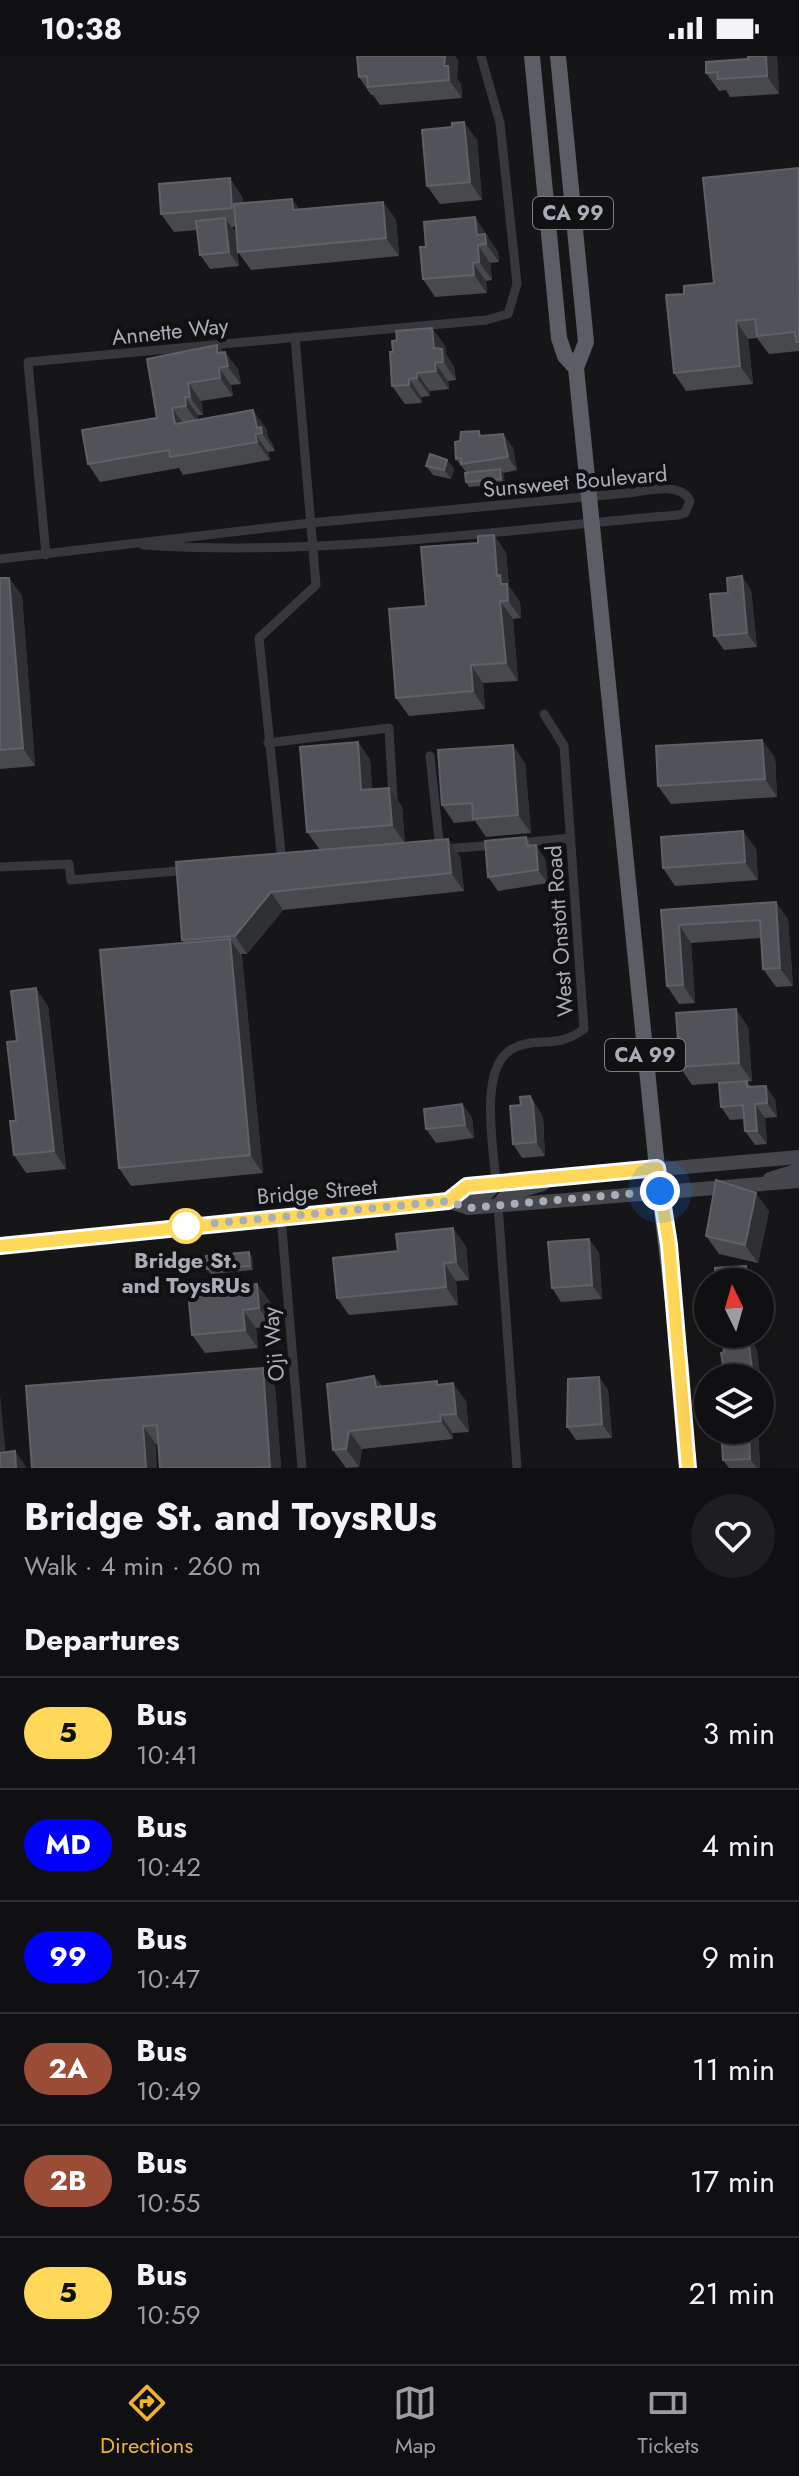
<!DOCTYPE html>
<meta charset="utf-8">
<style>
:root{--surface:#101012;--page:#1e1e20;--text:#f1f3f6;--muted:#9c9d9f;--line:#303032;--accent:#f2b134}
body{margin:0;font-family:Jost,sans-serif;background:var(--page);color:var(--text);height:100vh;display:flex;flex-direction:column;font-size:30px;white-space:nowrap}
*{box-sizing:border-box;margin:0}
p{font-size:26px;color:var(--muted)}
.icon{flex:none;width:44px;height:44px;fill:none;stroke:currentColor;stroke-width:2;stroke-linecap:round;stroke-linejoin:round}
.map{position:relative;height:1412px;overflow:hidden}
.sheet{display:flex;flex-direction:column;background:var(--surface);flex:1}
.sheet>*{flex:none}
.badge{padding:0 16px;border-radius:26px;font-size:28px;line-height:52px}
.needle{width:52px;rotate:355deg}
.tools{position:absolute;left:694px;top:1212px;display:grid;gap:16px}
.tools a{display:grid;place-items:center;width:80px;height:80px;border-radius:50%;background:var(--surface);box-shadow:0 8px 32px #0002,0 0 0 2px var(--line);font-size:40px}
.you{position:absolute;width:40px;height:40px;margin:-20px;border:6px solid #fff;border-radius:50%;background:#1a73e8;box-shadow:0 0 0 12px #1a73e833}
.map>.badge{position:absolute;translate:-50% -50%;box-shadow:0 0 0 4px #fff}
h2{padding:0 24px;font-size:30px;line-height:72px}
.round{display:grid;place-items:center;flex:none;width:84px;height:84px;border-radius:42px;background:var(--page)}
.overview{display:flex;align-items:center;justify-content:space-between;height:136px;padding:0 24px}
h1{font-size:38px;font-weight:700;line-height:60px}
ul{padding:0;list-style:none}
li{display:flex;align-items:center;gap:24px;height:112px;padding:0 24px;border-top:2px solid var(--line)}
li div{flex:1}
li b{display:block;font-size:30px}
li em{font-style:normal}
li .badge{min-width:88px;font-weight:700;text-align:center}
.status{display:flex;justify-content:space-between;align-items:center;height:56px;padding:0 40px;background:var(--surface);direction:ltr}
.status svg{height:22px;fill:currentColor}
.menu{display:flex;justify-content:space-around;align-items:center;height:112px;border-top:2px solid var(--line);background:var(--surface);font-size:22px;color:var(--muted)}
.menu a{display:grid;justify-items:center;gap:4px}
.menu .on{color:var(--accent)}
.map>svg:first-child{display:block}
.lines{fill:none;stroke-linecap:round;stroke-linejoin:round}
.minor{stroke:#37383d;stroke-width:9}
.secondary{stroke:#45474d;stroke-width:14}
.trunk{stroke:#5b5e65;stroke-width:16}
.wall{fill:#47494d}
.shaded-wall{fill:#2f3033}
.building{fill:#525359;stroke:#5f6168;stroke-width:2}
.line-casing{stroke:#fff;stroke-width:18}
.line{stroke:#ffd759;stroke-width:12}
.walk{stroke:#a8adb8;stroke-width:8;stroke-dasharray:0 14.4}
.stop-dot{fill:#fff;stroke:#ffd759;stroke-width:4}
.labels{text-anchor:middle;stroke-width:8;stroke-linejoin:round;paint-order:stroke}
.shield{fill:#111113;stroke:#7b7e86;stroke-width:2}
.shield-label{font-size:20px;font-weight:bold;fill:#a8adb8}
.street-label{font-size:22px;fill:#a8adb8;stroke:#111113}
.stop-label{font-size:22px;font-weight:bold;fill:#a8adb8;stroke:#111113}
</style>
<div class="status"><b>10:38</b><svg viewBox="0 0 49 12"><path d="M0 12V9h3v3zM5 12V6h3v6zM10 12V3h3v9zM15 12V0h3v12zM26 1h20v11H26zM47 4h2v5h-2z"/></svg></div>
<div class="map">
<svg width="799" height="1412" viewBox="0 0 799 1412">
<rect width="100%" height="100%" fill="#161618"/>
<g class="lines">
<!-- minor -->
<g class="minor">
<polyline points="46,499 28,306 486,264 508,258 517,228 500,67 481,0"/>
<path d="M0,503L310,467L628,437C646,435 681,425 690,445L685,457L678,459C499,474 322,501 143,489"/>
<polyline points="268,687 389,672 393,742"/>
<polyline points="430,700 440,794"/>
<polyline points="519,787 571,782"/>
<polyline points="443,793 496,789"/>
<polyline points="282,806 259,582 316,529 295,281"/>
<polyline points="0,811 69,808 71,824 189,814"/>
<path d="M496,1127C494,1093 477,1009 514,992C539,980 556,994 584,973L564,690L544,658"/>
<polyline points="498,1149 517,1412"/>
<polyline points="281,1161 302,1412"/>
</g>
<!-- secondary -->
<g class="secondary">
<polyline points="770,1123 799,1114"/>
<polyline points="448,1145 467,1130 799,1101"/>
<polyline points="456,1148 464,1142 487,1137 496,1127"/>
<polyline points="498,1149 506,1139 543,1128"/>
<polyline points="0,1190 448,1145 468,1152 799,1125"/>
</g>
<!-- trunk -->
<g class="trunk">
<polyline points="532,0 559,282 565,300 576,312"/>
<polyline points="558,0 586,286 576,312 657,1112 681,1312 688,1412"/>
</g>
</g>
<!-- wall -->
<g class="wall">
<polygon points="748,0 777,0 779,38 730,41 726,34 719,35 706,17 748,3"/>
<polygon points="458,4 457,23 461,28 462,42 380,49 373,39 371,39 359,21"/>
<polygon points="452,71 477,84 482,144 440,148 427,130"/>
<polygon points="798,112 799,295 769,298 757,282 748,283 753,328 686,335 674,317 684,238 714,227"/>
<polygon points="242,140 243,147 300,153 383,146 396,164 399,200 251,214 238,196 236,170 232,171 235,176 239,210 210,213 200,199 197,174 174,176 161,158"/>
<polygon points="488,179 488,182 498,196 499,206 490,207 492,224 486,225 487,237 435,241 423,223"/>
<polygon points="432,272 445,290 446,298 454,311 456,324 448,325 449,333 430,335 430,340 421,341 422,347 405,348 392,330 393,296 397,284"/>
<polygon points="217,289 238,313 241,328 231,329 233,340 201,345 203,359 198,359 198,364 266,372 268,381 273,389 275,395 268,396 270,404 183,419 179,412 100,426 88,408 157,362"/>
<polygon points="479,375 482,380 503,378 513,392 517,414 503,417 505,428 469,431 466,426 466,416 456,403 460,385"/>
<polygon points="447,404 454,413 451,423 433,419 426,410"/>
<polygon points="494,479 506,497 509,530 520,546 521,562 513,563 518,625 483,627 485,653 409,660 396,642 426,550 478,487"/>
<polygon points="0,522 9,522 22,540 35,710 0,713"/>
<polygon points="751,534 757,591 724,594 714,580"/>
<polygon points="762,684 775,702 777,741 671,748 658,730"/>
<polygon points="358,686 370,704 372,734 402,750 405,787 448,783 460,801 464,835 283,854 247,898 241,898 242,901 263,1117 131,1130 119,1112 184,887 182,884 320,794 307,776"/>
<polygon points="525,707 531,777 486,781 475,765 454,767 442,749"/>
<polygon points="743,775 756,793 758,824 675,830 663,812"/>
<polygon points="526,781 531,789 536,789 545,803 548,827 498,835 488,821"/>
<polygon points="776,846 788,864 793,930 776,931 763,913 761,882 691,887 695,947 679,948 667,930 661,854"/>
<polygon points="48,950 66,1113 26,1117 14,1099 16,1065"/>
<polygon points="748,971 752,1025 747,1026 751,1031 775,1043 777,1061 765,1062 767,1088 755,1089 745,1075 744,1063 730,1064 721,1051 719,1027 692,1029 680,1011"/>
<polygon points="530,1040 539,1054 543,1062 545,1100 522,1102 513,1088 521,1049"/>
<polygon points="462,1048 472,1062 474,1082 436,1087 426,1073"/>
<polygon points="769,1155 758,1207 719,1198 706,1180"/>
<polygon points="589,1183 599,1197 602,1243 561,1246 552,1232"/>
<polygon points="466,1190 469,1224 456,1225 458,1249 349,1259 337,1242"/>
<polygon points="249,1196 252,1201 253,1214 211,1218 207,1213"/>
<polygon points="257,1228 270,1246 272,1270 256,1272 258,1292 205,1297 192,1279"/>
<polygon points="263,1312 275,1330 281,1412 160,1412 158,1388 32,1412"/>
<polygon points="374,1320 382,1330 439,1329 466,1345 469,1376 453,1377 453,1383 362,1393 359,1411 346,1412 333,1394"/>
<polygon points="599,1321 608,1334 612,1382 576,1384 567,1371"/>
<polygon points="718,1374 758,1374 760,1412 729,1412 723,1404 722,1380"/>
</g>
<!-- shaded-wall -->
<g class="shaded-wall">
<polygon points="445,0 455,0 458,4 457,23 461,28 462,42 449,24 444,10"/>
<polygon points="766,0 777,0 779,38 767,20"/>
<polygon points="464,66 477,84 482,144 470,126"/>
<polygon points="230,122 242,140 245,170 232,152"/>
<polygon points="292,143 305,161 293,154"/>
<polygon points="383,146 396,164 399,200 386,182"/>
<polygon points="475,161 498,196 499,206 486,188 477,179"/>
<polygon points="225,162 235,176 239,210 229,196"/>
<polygon points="478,189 490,207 492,224 479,206"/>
<polygon points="473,207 486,225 487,237 474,219"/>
<polygon points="736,265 748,283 753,328 740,310"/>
<polygon points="432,272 445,290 446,298 454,311 456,324 434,292"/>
<polygon points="217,289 227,304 225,296 238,313 241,328 217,297"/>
<polygon points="435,307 448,325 449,333 436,315"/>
<polygon points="219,312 231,329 233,340 220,322"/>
<polygon points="417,317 430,335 430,340 417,322"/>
<polygon points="409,323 421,341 422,347 409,329"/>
<polygon points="188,327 201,345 203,359 190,341"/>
<polygon points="185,341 198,359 198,368 186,350"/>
<polygon points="172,352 185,370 175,368"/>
<polygon points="253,354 266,372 268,381 273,389 275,395 262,377 257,372"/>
<polygon points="255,378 268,396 270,404 257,386"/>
<polygon points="503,378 513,392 517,414 508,401"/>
<polygon points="447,404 454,413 451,423 444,414"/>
<polygon points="500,413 504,418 505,428 501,423"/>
<polygon points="494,479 506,497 509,530 520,546 521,562 508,545 497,520"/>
<polygon points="742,520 751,534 757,591 747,577"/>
<polygon points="9,522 22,540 35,710 23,692"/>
<polygon points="500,545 513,563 518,625 506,607"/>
<polygon points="471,609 483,627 485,653 473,635"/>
<polygon points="762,684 775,702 777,741 765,723"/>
<polygon points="358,686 370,704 374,752 361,734"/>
<polygon points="513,689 525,707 531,777 518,759"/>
<polygon points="389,732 402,750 405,787 392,769"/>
<polygon points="743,775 756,793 758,824 745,806"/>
<polygon points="448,783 460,801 464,835 451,817"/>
<polygon points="536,789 545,803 548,827 538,814"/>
<polygon points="271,836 283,854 247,898 235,880"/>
<polygon points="776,846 788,864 793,930 780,912"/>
<polygon points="679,869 691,887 695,947 683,929"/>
<polygon points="230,883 242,901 263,1117 250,1099"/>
<polygon points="36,932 48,950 66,1113 54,1095"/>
<polygon points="736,953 748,971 752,1025 739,1007"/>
<polygon points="766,1030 775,1043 777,1061 767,1047"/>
<polygon points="530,1040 539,1054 543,1062 545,1100 536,1086"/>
<polygon points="462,1048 472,1062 474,1082 465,1069"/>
<polygon points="755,1048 765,1062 767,1088 757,1075"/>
<polygon points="756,1137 769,1155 758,1207 745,1189"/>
<polygon points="453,1172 466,1190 469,1224 456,1206"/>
<polygon points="589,1183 599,1197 602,1243 592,1229"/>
<polygon points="249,1196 252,1201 253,1214 250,1210"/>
<polygon points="444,1207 456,1225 458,1249 446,1231"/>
<polygon points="746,1210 756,1224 756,1226 747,1226"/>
<polygon points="257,1228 270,1246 272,1270 259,1252"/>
<polygon points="243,1254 256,1272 258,1292 245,1274"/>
<polygon points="748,1280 757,1293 765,1355 760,1347 760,1322 753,1322"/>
<polygon points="263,1312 275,1330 281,1412 271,1412 270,1411"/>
<polygon points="374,1320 387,1338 376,1331"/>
<polygon points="599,1321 608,1334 612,1382 602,1368"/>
<polygon points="453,1327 466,1345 469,1376 456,1358"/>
<polygon points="0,1338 7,1412 0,1405"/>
<polygon points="440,1359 453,1377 453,1383 441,1365"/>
<polygon points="143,1370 156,1388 157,1412 146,1412"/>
<polygon points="749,1374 758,1374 760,1412 757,1412 750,1403"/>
<polygon points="349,1375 362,1393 359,1411 346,1393"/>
<polygon points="15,1395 27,1412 16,1412"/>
</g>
<!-- building -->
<g class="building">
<polygon points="357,0 445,0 444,10 448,10 449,24 368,31 367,20 359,21"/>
<polygon points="748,0 766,0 767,20 718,23 717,16 706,17 706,6 748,3"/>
<polygon points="464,66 470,126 427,130 422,74 452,71 452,67"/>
<polygon points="798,112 799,286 796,286 795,276 757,280 755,263 736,265 740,310 674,317 666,239 684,238 684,230 714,227 703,122"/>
<polygon points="230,122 232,152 161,158 159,128"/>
<polygon points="292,143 293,154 383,146 386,182 238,196 234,148"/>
<polygon points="475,161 477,179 485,178 486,188 478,189 479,206 473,207 474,219 423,223 420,191 426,191 424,166"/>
<polygon points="225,162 229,196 200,199 196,165"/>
<polygon points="432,272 434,292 442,293 443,306 435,307 436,315 417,317 417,322 409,323 409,329 392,330 390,296 393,296 392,285 397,284 396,275"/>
<polygon points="217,289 217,297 225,296 228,310 219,312 220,322 188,327 190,341 185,341 186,350 172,352 175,368 253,354 257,372 261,371 262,377 255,378 257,386 170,401 169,394 88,408 82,374 157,362 147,303"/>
<polygon points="479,375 479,380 503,378 508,401 461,408 461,402 456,403 455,386 460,385 461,376"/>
<polygon points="430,398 447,404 444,414 426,410"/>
<polygon points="500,413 501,423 466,426 465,417"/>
<polygon points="494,479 497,520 500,519 501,528 507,528 508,545 500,545 506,607 471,609 473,635 396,642 389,553 426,550 421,491 478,487 478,480"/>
<polygon points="742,520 747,577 714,580 710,538 728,537 727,522"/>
<polygon points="0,522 9,522 23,692 0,694"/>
<polygon points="762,684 765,723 658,730 656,690"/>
<polygon points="358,686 361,734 389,732 392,769 307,776 300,691"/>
<polygon points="513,689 518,759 473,763 472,747 442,749 438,694"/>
<polygon points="743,775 745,806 663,812 661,781"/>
<polygon points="526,781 527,790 536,789 538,814 488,821 485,785"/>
<polygon points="448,783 451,817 271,836 235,880 182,884 176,806"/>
<polygon points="776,846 780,912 763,913 760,864 679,869 683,929 667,930 661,854"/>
<polygon points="230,883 250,1099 119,1112 100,894"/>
<polygon points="36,932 54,1095 14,1099 10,1065 16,1065 7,986 17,985 11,935"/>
<polygon points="736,953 739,1007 680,1011 676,957"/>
<polygon points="747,1025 747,1031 766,1030 767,1047 755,1048 757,1075 745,1075 743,1049 721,1051 719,1027"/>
<polygon points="530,1040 533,1048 536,1086 513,1088 510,1050 521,1049 520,1041"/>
<polygon points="462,1048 465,1069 426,1073 424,1053"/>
<polygon points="716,1124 756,1137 745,1189 706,1180"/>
<polygon points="453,1172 456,1206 444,1207 446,1231 337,1242 333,1202 398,1195 396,1178"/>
<polygon points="589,1183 592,1229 552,1232 548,1186"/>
<polygon points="249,1196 250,1210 207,1213 206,1200"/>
<polygon points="746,1210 747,1226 715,1226 715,1212"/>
<polygon points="257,1228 259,1252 243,1254 245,1274 192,1279 188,1235"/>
<polygon points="722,1279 748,1280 753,1322 725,1322 721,1297 724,1296"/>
<polygon points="263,1312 270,1411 250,1412 160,1412 157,1369 143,1370 146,1412 32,1412 26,1330"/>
<polygon points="374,1320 376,1331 437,1325 437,1329 453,1327 456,1358 440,1359 441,1365 349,1375 346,1393 333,1394 327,1328"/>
<polygon points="599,1321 602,1368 567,1371 568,1323"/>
<polygon points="721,1374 749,1374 750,1403 723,1404"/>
<polygon points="15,1395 16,1412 0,1412 0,1397"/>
</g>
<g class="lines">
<defs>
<polyline id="line" points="0,1190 448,1145 467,1130 657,1112 669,1189 688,1412"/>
</defs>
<!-- line casing -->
<use href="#line" class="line-casing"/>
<!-- line -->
<use href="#line" class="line"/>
<!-- walk -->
<polyline class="walk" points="186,1170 448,1145 468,1152 660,1135"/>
</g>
<!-- markers -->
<circle class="stop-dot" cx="186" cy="1170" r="16"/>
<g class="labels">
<!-- shield labels -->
<g class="shield">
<rect x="533" y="141" width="80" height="32" rx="6"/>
<rect x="605" y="983" width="80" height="32" rx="6"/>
</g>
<g class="shield-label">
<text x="573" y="164">CA 99</text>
<text x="645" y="1006">CA 99</text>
</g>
<!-- street labels -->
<g class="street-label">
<text transform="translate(170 275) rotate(-6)" y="8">Annette Way</text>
<text transform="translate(575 425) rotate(-5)" y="8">Sunsweet Boulevard</text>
<text transform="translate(559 875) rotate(-94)" y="8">West Onstott Road</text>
<text transform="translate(317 1135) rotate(-5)" y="8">Bridge Street</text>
<text transform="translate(273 1288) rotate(-95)" y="8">Oji Way</text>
</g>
<!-- stop labels -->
<g class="stop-label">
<text x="186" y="1212">Bridge St.<tspan x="186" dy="25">and ToysRUs</tspan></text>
</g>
</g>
</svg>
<div class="tools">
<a><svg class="needle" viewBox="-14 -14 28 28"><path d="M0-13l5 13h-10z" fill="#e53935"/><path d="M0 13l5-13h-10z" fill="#9c9d9f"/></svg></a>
<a><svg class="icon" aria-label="layers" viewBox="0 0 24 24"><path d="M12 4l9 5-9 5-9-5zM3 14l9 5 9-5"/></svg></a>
</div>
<div class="you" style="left:660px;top:1135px"></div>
</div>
<section class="sheet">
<div class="overview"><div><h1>Bridge St. and ToysRUs</h1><p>Walk · 4 min · 260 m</p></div><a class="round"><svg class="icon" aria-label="heart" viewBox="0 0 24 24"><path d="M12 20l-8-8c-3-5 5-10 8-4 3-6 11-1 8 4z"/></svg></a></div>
<h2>Departures</h2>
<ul>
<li><span class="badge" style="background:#ffd759;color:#111">5</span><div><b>Bus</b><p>10:41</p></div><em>3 min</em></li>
<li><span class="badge" style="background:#00f;color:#fff">MD</span><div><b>Bus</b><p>10:42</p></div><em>4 min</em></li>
<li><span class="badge" style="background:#00f;color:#fff">99</span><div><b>Bus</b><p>10:47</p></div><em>9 min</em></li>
<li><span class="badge" style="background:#9a4c36;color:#fff">2A</span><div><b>Bus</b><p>10:49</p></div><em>11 min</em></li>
<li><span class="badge" style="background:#9a4c36;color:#fff">2B</span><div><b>Bus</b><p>10:55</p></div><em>17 min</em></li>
<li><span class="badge" style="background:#ffd759;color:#111">5</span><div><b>Bus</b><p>10:59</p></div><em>21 min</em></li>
</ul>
</section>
<nav class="menu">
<a class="on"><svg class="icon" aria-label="directions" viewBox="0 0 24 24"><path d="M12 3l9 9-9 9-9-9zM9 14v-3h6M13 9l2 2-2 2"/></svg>Directions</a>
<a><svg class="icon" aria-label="map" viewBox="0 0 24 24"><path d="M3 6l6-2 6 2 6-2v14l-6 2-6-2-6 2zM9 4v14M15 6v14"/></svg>Map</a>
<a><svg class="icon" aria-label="tickets" viewBox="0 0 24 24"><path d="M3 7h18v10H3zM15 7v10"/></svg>Tickets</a>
</nav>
